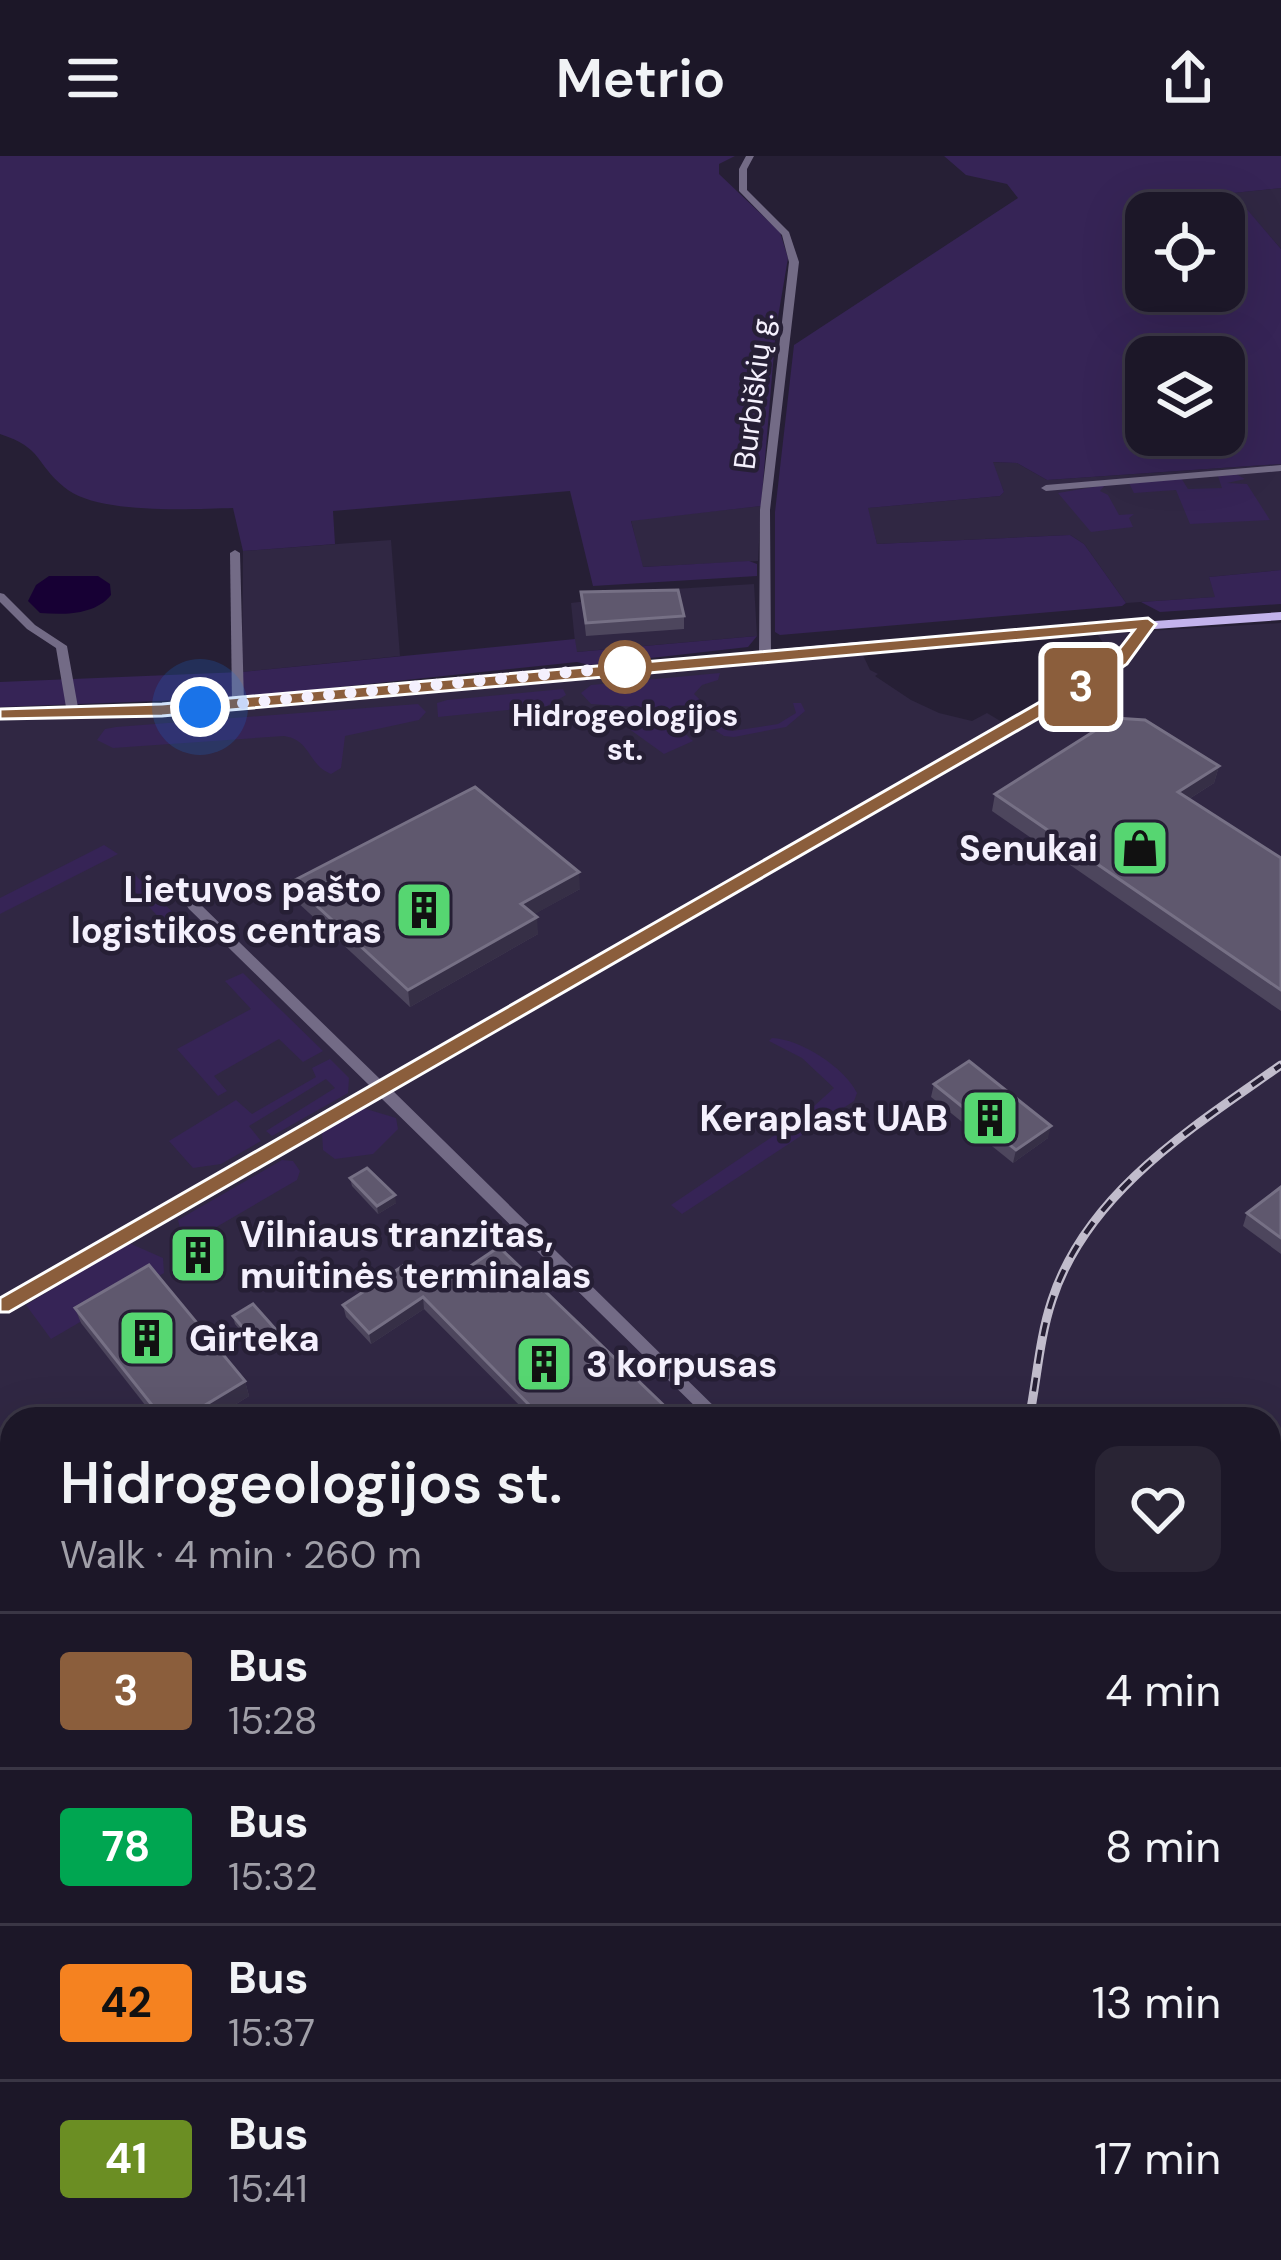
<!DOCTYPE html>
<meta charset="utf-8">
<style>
:root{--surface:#1c1728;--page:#292434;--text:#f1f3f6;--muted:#a09fa8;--line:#3a3645}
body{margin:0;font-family:"DM Sans",sans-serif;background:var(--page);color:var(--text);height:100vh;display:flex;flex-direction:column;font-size:45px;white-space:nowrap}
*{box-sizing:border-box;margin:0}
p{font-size:39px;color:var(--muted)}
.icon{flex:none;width:66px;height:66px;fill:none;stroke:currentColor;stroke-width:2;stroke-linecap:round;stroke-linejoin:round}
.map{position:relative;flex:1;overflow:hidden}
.side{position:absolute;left:0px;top:1251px;width:1281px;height:855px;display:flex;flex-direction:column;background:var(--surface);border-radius:36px 36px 0 0;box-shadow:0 12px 48px #0002,0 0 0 3px var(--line)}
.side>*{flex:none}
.badge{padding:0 24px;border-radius:9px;font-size:42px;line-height:78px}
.buttons{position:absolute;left:1125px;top:36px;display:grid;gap:24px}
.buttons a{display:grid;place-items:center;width:120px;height:120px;border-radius:24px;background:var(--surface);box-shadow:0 12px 48px #0002,0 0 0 3px var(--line);font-size:60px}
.you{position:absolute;width:60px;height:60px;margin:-30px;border:9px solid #fff;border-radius:50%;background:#1a73e8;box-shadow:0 0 0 18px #1a73e833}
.map>.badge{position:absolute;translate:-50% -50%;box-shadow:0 0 0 6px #fff}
.round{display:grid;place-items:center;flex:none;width:126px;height:126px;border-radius:24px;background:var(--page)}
.overview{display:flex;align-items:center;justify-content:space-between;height:204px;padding:0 60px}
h1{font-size:57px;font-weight:600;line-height:90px}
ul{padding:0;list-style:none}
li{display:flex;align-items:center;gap:36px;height:156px;padding:0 60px;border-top:3px solid var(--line)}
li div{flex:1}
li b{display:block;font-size:45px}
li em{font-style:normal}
li .badge{min-width:132px;font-weight:700;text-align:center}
header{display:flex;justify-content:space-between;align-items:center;height:156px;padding:0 60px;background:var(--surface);font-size:54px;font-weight:600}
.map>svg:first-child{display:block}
.built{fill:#302743}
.green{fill:#362456;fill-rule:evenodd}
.water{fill:#170034}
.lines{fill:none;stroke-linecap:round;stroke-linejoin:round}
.minor{fill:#736b86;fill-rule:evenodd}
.major{fill:#c3b3ec;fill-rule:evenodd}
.rail-far1-casing{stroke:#c1bccc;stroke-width:9}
.rail-casing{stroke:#c1bccc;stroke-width:10}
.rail-far1{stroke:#261f35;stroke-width:4.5;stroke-dasharray:14;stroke-linecap:butt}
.rail{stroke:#261f35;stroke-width:6;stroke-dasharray:16;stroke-linecap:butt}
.wall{fill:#4d465d}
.shaded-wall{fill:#362f46}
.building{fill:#5f586e;stroke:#767085;stroke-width:3}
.line{fill:#8b5e3c;stroke:#fff;stroke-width:3}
.walk{stroke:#f4f0fd;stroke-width:12;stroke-dasharray:0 21.6}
.stop-dot{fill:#fff;stroke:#8b5e3c;stroke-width:6}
.labels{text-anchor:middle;stroke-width:9;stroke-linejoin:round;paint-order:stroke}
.far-street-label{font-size:30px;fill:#f4f0fd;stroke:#261f35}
.far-stop-label{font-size:30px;font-weight:bold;fill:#f4f0fd;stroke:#261f35}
.poi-label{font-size:36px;font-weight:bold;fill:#f4f0fd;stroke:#261f35;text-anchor:end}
</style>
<header><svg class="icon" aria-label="menu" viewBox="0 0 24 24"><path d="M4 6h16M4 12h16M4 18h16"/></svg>Metrio<svg class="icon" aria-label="share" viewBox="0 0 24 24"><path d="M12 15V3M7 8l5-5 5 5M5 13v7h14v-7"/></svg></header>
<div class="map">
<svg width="1281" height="2104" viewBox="0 0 1281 2104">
<rect width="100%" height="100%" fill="#261f35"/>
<!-- built -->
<g class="built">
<polygon points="1281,32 1281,93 1232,37"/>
<polygon points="992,306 1017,307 1047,324 1281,308 1281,414 1209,421 1216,441 1126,447 1084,388 1070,379 877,388 867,352 1000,340 1004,336"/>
<polygon points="761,350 758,405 642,411 631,364"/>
<polygon points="391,384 400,500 242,516 243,395"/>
<polygon points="754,428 757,480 576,496 571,447 595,444 595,438"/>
<polygon points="1281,467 1281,1485 1269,1475 1269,1263 12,1263 12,2094 714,2094 703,2104 0,2104 0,563 197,557 861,495 870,514 878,518 875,520 911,544 939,557 972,565 987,557 1002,566 1113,501 1097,478"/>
</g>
<!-- green -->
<g class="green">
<path d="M0,0H735L719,8V18L780,76L788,102L776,173L761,350L631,365L643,411L749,405L757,408V420L593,430L570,335L333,355L335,388L243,395L233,352C191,353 96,359 64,331C35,307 43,292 0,278Z"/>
<path d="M944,0H1281V32L1233,37L1281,93V308L1047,324L1017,307L993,306L1004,336L1000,340L868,352L877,388L1070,379L1084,388L1126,447L1122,450L780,479L775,476V356L794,189L1018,42L1007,28L966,19ZM1224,57V135H1146V57ZM1224,201V279H1146V201Z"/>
<polygon points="1236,318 1245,323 1227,327 1247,328 1270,364 1190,368 1176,334 1134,337 1129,327 1181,322 1188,333 1222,332 1218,320"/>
<polygon points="1105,329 1100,335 1108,339 1119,359 1134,358 1129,362 1133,371 1091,376 1058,337"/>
<polygon points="1281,414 1281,448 1160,456 1141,446 1215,441 1209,421"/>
<polygon points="757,480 748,491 589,509 577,506 236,542 0,551 0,526 242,516 575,483 577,496"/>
<polygon points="720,517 718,524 702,529 694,538 732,575 778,568 796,557 793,547 801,547 805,555 786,571 734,581 724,580 696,562 652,552 591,548 581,537 591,529"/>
<polygon points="563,533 566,539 547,550 438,561 437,547 447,544"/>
<path d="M418,548L426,556L419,564L345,580L341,612L331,618C308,609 311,584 284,580L113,592L97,584L105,573L116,571Z"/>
<polygon points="623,556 673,566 693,585 664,598 614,562"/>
<polygon points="104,689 118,698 0,758 0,742"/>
<polygon points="132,716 212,795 192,781 182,786 121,721"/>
<polygon points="243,817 323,895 303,906 279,883 214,920 227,935 218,940 177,893 251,853 225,825"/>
<path d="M772,882C801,883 845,912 857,937L854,945L682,1058L671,1049L803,960L834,932L802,902L769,885Z"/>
<polygon points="330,903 349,922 348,937 272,980 266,975 335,932 326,923 249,970 261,985 221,1008 193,1012 169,985 236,944 252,958 316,921 312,912"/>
<polygon points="363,952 396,962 398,973 373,998 335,1003 323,994 322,976"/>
<polygon points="282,1004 293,1005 300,1015 297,1024 194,1084 182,1080 178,1064"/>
<polygon points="129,1087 163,1102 164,1117 51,1183 26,1149"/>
<polygon points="1269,1704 1281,1716 1281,2021 1269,2028"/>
<polygon points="920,2094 1152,2094 1134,2104 910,2104"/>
</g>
<!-- water -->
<path class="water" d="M49,420H98L110,428L111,439C95,459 64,459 40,457L28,445L36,429Z"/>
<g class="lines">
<!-- minor -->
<g class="minor">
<polygon points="746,0 754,0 747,13 747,34 789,76 799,106 770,354 771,498 765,501 759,498 760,354 789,106 782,79 739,35 739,13"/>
<polygon points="1281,309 1281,315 1046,335 1041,332 1046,329"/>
<polygon points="235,394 240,397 244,547 238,551 232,547 230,397"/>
<polygon points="0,437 4,438 35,469 67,490 79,557 77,560 69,560 67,557 56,492 27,473 0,446"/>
<polygon points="1147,465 1153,468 1125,506 1090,530 390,932 727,1263 708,1263 378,939 0,1155 0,1141 370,930 189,753 187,750 189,747 199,747 381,924 1082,524 1117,502 1143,466"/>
<polygon points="1281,1558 1281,1579 1269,1587 1269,1566"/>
<path d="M0,1828C16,1835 12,1852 12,1867C0,1860 0,1843 0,1828Z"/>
<polygon points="149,2094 172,2094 177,2104 154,2104"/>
<polygon points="719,2094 745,2094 739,2104 713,2104"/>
</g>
<!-- major -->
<polygon class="major" points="1281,456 1281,464 858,494 162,558 0,562 0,554 162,550 858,486"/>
<defs>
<path id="rail-far1" d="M1029,1263C1037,1224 1039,1183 1052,1144C1087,1036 1193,971 1281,909"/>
<g id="rail">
<polyline points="1269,2042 1281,2036"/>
<polyline points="315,2104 322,2094"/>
<polyline points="375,2104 387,2094"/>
<polyline points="1156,2104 1174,2094"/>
</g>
</defs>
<!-- rail-far1 casing -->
<use href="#rail-far1" class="rail-far1-casing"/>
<!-- rail casing -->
<use href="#rail" class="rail-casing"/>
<!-- rail-far1 -->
<use href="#rail-far1" class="rail-far1"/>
<!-- rail -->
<use href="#rail" class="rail"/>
</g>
<!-- wall -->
<g class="wall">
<polygon points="581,436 684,460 684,473 586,480"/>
<polygon points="1219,610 1214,627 1189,643 1281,702 1281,855 992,655 995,638"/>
<polygon points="291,726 580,733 534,758 538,778 410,851 294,743"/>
<polygon points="934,928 1048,982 1013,1007 931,941"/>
<polygon points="350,1022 396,1047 378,1058 352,1030"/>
<polygon points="1281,1031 1281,1098 1243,1070 1247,1057"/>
<polygon points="436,1133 678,1263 533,1263 424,1153 371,1188 346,1161 343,1149"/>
<polygon points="75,1152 245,1225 249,1240 212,1263 156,1263 81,1167"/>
<polygon points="233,1160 277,1175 279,1183 259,1196 235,1168"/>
</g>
<!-- shaded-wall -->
<g class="shaded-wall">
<polygon points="1219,610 1214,627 1173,653 1178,636"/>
<polygon points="579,716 580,733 522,765 521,748"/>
<polygon points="537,761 538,778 410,851 408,834"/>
<polygon points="1051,970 1048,982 1013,1007 1016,994"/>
<polygon points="395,1039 396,1047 378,1058 377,1050"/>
<polygon points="423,1141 424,1153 371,1188 369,1177"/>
<polygon points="277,1175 279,1183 259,1196 257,1188"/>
<polygon points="245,1225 249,1240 212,1263 182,1263"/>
</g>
<!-- building -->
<g class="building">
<polygon points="678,434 684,460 586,467 581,436"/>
<polygon points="1115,562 1145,564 1219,610 1178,636 1281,702 1281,834 995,638"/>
<polygon points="475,631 579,716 521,748 537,761 408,834 291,726"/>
<polygon points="969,905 1051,970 1016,994 934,928"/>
<polygon points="367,1012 395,1039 377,1050 350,1022"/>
<polygon points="1281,1031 1281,1082 1247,1057"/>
<polygon points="499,1091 678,1263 543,1263 423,1141 369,1177 343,1149 409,1106 436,1133"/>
<polygon points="149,1109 245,1225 182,1263 163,1263 75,1152"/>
<polygon points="253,1148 277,1175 257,1188 233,1160"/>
</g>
<!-- line -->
<polygon class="line" points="1148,462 1156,468 1127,508 1093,531 9,1156 0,1156 0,1142 1080,523 1114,500 1134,474 162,560 0,563 0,553 162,548"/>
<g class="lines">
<!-- walk -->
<polyline class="walk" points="200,551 625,511"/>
</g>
<!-- icons -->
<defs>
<symbol id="shop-square" viewBox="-11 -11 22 22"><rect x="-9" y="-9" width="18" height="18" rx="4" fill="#56d671" stroke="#261f35"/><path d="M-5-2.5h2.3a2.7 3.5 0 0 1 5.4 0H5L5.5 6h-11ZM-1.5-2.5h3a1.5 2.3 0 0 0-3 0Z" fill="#111"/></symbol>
<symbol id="building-square" viewBox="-11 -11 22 22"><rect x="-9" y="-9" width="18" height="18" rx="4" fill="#56d671" stroke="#261f35"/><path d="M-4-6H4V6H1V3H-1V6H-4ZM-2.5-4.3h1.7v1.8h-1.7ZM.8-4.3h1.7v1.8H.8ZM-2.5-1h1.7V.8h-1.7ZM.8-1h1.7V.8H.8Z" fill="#111"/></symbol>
</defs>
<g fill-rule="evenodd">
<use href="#shop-square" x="1107" y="659" width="66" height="66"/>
<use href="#building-square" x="391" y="721" width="66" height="66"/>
<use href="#building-square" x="957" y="929" width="66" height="66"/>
<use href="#building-square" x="165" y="1066" width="66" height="66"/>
<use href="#building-square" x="114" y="1149" width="66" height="66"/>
<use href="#building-square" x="511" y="1175" width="66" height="66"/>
</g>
<!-- markers -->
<circle class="stop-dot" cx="625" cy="511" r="24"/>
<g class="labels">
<!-- far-street labels -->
<g class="far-street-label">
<text transform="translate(754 235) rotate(-83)" y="10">Burbiškių g.</text>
</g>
<!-- far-stop labels -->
<g class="far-stop-label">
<text x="625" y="570">Hidrogeologijos<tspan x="625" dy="34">st.</tspan></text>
</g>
<!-- poi labels -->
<g class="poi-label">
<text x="1098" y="705">Senukai</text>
<text x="382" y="746">Lietuvos pašto<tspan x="382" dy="41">logistikos centras</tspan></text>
<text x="948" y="975">Keraplast UAB</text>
<text x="240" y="1091" text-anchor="start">Vilniaus tranzitas,<tspan x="240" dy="41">muitinės terminalas</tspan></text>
<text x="189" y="1195" text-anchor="start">Girteka</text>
<text x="586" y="1221" text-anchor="start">3 korpusas</text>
</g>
</g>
</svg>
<div class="buttons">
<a><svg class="icon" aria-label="locate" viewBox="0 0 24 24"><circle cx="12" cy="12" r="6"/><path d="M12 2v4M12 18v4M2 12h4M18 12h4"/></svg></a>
<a><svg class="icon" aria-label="layers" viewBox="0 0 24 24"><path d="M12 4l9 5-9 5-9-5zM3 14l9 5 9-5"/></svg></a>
</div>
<div class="you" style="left:200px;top:551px"></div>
<b class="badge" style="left:1081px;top:531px;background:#8b5e3c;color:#fff">3</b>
<section class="side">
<div class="overview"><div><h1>Hidrogeologijos st.</h1><p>Walk · 4 min · 260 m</p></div><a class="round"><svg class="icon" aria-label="heart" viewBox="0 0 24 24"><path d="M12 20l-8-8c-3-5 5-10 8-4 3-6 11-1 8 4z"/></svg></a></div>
<ul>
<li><span class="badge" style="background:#8b5e3c;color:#fff">3</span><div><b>Bus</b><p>15:28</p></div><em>4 min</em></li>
<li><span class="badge" style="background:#00a651;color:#fff">78</span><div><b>Bus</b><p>15:32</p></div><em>8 min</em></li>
<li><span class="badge" style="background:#f58220;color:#111">42</span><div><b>Bus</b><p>15:37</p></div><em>13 min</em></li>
<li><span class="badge" style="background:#6b8e23;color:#fff">41</span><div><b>Bus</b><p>15:41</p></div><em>17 min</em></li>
</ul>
</section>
</div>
